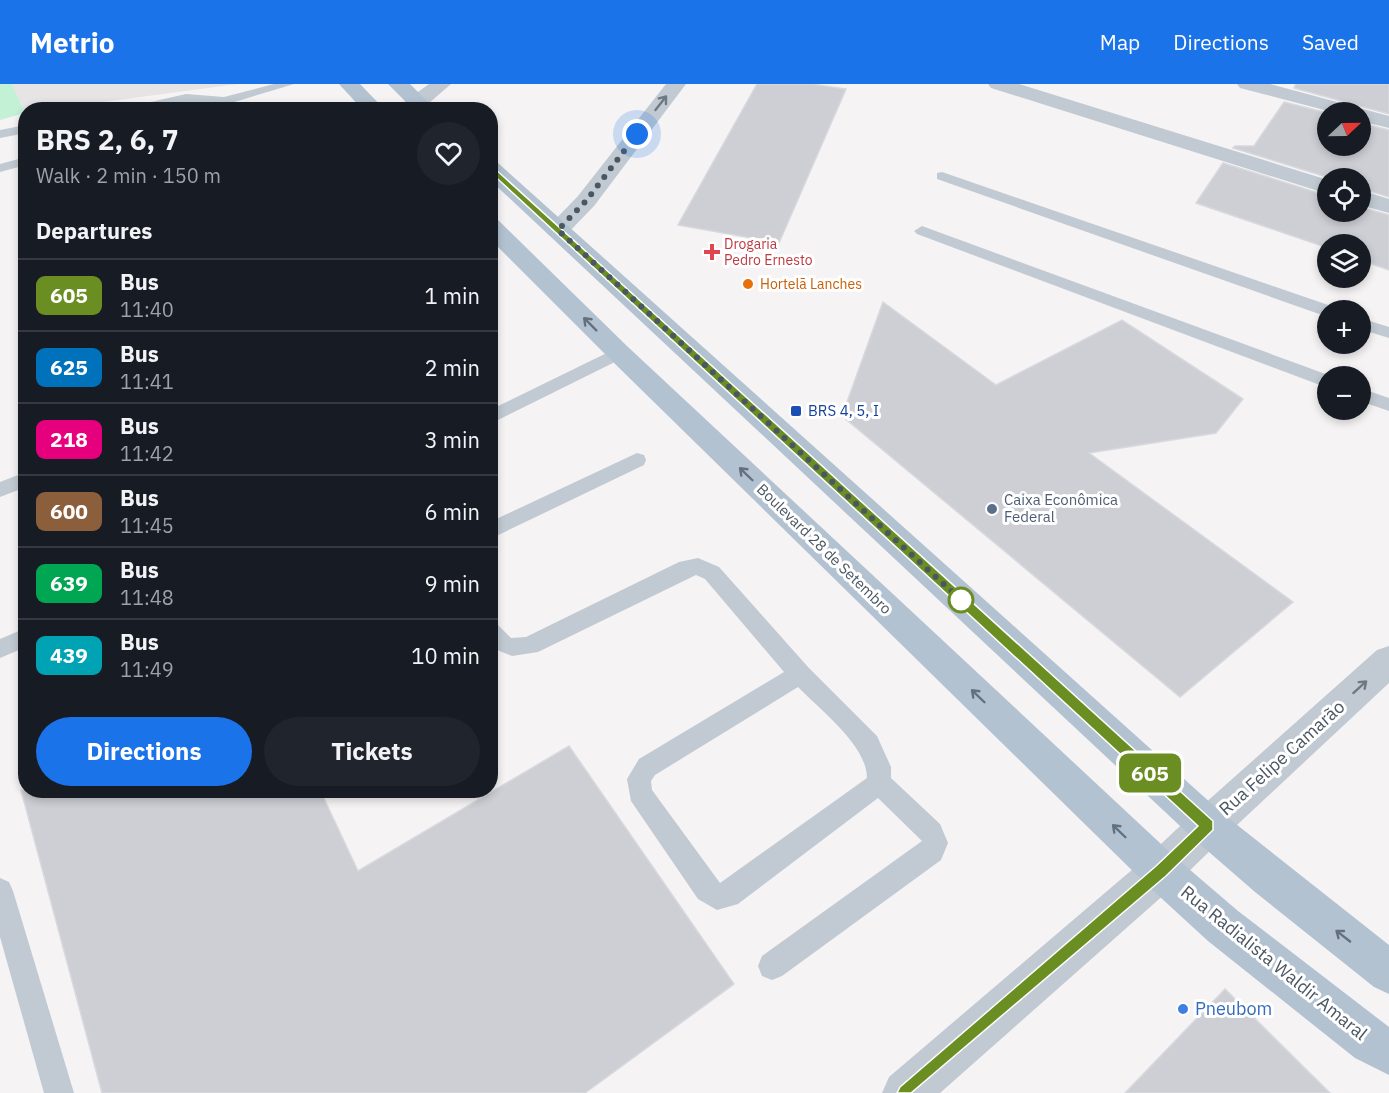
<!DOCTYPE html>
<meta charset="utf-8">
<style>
:root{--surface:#171b24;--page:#20242c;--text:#f1f3f6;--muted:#9ea1a6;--line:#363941;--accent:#1a73e8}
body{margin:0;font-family:"IBM Plex Sans",sans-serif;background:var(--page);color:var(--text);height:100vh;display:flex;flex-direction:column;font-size:22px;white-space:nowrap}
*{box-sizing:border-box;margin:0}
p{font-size:20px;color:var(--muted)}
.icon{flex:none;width:33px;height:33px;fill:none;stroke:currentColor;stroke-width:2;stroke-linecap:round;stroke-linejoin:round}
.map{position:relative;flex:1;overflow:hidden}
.details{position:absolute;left:18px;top:18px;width:480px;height:696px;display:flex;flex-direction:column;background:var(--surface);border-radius:24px;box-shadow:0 3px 9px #0003}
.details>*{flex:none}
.badge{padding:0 12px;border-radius:9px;font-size:21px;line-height:39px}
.needle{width:39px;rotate:68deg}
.buttons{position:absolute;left:1317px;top:18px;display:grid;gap:12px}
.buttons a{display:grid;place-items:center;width:54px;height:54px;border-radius:50%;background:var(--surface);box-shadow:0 3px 9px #0003;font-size:30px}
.you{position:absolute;width:30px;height:30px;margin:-15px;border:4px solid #fff;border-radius:50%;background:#1a73e8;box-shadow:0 0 0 9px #1a73e833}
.map>.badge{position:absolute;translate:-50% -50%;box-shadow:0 0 0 3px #fff}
h2{padding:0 18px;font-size:22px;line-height:54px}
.round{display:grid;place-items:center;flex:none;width:63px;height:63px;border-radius:32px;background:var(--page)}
.headline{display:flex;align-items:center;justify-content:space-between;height:102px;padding:0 18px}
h1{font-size:28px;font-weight:800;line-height:45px}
.action{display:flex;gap:12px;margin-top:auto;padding:12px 18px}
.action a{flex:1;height:69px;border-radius:36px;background:var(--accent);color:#fff;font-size:24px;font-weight:800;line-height:69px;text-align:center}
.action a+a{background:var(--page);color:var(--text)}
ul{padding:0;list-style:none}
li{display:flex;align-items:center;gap:18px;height:72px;padding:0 18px;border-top:2px solid var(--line)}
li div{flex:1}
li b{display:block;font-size:22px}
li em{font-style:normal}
li .badge{min-width:66px;font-weight:700;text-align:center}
header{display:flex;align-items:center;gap:36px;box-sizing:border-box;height:84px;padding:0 30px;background:var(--accent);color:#fff}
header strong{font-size:28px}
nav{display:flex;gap:33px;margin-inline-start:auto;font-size:21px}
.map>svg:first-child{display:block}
.education{fill:#e6e4e5}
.green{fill:#c3f1d5}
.building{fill:#cdcfd5;stroke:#d7d9de;stroke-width:1.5}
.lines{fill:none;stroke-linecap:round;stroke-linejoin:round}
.service{fill:#c1cad2;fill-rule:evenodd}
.minor{fill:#c1cad2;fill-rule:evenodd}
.tertiary{fill:#c1cad2;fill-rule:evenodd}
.primary{fill:#b3c2d1;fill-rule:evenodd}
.oneway{stroke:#6e7983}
.oneway2{stroke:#64717d}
.line{fill:#6b8e23;stroke:#fff;stroke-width:1.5}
.walk{stroke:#4a5661;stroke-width:6;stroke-dasharray:0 10.8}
.health-dot{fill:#e0444e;stroke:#fff;stroke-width:2}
.food-dot{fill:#e8710a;stroke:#fff;stroke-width:2}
.transit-dot{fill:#1a4fb4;stroke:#fff;stroke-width:2}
.service-dot{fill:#5c6f8a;stroke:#fff;stroke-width:2}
.stop-dot{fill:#fff;stroke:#6b8e23;stroke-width:3}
.shop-dot{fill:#3f7fe0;stroke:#fff;stroke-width:2}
.labels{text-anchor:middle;stroke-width:6;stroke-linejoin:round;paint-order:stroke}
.far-health-label{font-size:14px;fill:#be3a42;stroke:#fff;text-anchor:start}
.far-food-label{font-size:14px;fill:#c56008;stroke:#fff;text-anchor:start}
.transit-label{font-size:15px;fill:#164399;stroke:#fff;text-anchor:start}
.service-label{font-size:15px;fill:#4e5e75;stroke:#fff;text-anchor:start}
.street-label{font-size:15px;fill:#4a5661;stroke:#fff}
.near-street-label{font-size:18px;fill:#4a5661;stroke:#fff}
.near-shop-label{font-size:18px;fill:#366cbe;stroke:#fff;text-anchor:start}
</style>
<header>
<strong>Metrio</strong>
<nav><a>Map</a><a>Directions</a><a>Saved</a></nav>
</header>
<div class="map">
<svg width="1389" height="1009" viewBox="0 0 1389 1009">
<rect width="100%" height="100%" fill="#f5f3f3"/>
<!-- education -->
<polygon class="education" points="12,0 238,0 50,25 26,26 25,29"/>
<!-- green -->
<polygon class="green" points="0,0 12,0 25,29 0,36"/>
<!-- building -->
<g class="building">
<polygon points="757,0 811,0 846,5 779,159 678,141"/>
<polygon points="1296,0 1389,0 1389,30 1294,4"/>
<polygon points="1284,18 1328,29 1328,62 1360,62 1360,39 1389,46 1389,113 1360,104 1360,94 1330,94 1233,64 1235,62 1254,62"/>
<polygon points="1223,79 1328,112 1328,128 1360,128 1360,123 1389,131 1389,186 1360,176 1360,160 1328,160 1328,164 1196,119"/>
<polygon points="883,218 996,301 1122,236 1243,315 1216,349 1089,369 1293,518 1180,613 842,332"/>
<polygon points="569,662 734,900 585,1009 102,1009 21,706 320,706 358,787"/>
<polygon points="1225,905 1330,1009 1125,1009"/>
</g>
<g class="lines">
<!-- service -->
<g class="service">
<path d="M274,0H294L211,25L206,24V19C176,17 146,26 116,26L186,10L224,13Z"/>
<polygon points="26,41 26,49 0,54 0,46"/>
<polygon points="26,73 26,81 0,88 0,80"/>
<polygon points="942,88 1334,223 1336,226 1328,226 1328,232 1322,231 937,95 937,89"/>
<polygon points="922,142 1331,292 1328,292 1328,304 917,150 914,147"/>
<polygon points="1360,234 1389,243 1389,254 1360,245"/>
<polygon points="619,263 628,269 625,273 490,340 490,326"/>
<polygon points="1360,304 1389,314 1389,327 1360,317"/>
<polygon points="637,369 644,371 646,376 644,381 490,455 490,438"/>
<polygon points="26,388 26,403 0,413 0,398"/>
<path d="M698,474L719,483L808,583L877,652L891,683V694L940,740L948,759L941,776L782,892L772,896L762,892L758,882L762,872L922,757L878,714L738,820L717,826L698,815L631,717L627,695L639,675L784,588L705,495L696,491L538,568L512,572L490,563V538L498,541L511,554L526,553L679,478ZM798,603C820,626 867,661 867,694L720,799L652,706L651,697L655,691Z"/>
<polygon points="26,544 26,563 0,574 0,555"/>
<polygon points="0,794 9,798 13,807 74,1009 44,1009 0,853"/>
</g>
<!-- minor -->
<g class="minor">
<polygon points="429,0 451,0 421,26 393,26"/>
<polygon points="666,0 686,0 594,122 566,151 550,151 546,146 550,141 578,112"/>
<polygon points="988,0 1019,0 1328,96 1328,110 991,4"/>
<polygon points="1237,0 1270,0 1389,32 1389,44 1360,37 1360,28 1332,28 1240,4"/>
<polygon points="1360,106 1389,115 1389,129 1360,121"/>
<polygon points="1389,562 1389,599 1222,755 1208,761 1194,755 1188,742 1194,729 1377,566"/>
</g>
<!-- tertiary -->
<polygon class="tertiary" points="1208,723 1222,729 1228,742 1222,755 1175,801 940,1009 882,1009 889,993 1147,773 1194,729"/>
<!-- primary -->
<g class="primary">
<polygon points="339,0 360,0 385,26 363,26"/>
<polygon points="388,0 410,0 436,26 414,26"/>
<polygon points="490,78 498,79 1222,729 1389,861 1389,910 1374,903 1255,808 1194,755 490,96"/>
<polygon points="490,134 498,136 628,263 1175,773 1238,827 1389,943 1389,991 1355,974 1208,857 1147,801 610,275 490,155"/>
</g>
</g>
<!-- one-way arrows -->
<defs><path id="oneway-shaft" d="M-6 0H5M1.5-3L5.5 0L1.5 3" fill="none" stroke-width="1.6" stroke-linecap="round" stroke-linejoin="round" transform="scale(1.5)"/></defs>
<g class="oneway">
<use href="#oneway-shaft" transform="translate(661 19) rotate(-52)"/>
<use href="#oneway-shaft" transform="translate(1360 603) rotate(-42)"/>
</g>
<g class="oneway2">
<use href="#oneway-shaft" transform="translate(590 240) rotate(-135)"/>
<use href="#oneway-shaft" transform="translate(746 390) rotate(-136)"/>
<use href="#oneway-shaft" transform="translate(978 612) rotate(-136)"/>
<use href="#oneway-shaft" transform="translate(1119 747) rotate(-136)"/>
<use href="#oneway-shaft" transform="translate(1343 852) rotate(-142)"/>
</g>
<!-- line -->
<polygon class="line" points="488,83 493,83 1213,737 1213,746 1166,792 911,1009 897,1009 900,1003 1156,782 1198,742 488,86"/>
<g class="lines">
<!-- walk -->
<polyline class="walk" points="637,50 586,117 558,146 961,516"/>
</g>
<!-- markers -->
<path class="health-dot" d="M709 159h6v6h6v6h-6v6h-6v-6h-6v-6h6z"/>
<circle class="food-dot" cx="748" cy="200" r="6"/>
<rect class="transit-dot" x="790" y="321" width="12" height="12" rx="3"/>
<circle class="service-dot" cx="992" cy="425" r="6"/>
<circle class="stop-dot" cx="961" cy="516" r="12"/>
<circle class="shop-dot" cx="1183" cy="925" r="6"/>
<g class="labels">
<!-- far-health labels -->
<g class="far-health-label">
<text x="724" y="165">Drogaria<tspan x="724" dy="16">Pedro Ernesto</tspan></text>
</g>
<!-- far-food labels -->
<g class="far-food-label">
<text x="760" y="205">Hortelã Lanches</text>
</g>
<!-- transit labels -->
<g class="transit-label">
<text x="808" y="332">BRS 4, 5, I</text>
</g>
<!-- service labels -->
<g class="service-label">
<text x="1004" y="421">Caixa Econômica<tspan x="1004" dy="17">Federal</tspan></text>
</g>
<!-- street labels -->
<g class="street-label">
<text transform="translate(824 465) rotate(44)" y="5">Boulevard 28 de Setembro</text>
</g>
<!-- near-street labels -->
<g class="near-street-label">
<text transform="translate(1282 674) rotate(-42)" y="6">Rua Felipe Camarão</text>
<text transform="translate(1274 879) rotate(39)" y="6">Rua Radialista Waldir Amaral</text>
</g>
<!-- near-shop labels -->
<g class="near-shop-label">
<text x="1195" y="931">Pneubom</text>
</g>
</g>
</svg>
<div class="buttons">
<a><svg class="needle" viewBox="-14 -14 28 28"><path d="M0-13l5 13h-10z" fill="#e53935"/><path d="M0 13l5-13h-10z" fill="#9ea1a6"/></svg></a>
<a><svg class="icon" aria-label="locate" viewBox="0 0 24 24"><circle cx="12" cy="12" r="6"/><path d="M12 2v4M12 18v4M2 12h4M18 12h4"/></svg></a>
<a><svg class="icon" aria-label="layers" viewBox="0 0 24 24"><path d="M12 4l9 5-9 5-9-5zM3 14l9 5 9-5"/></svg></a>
<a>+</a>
<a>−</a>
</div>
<div class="you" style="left:637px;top:50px"></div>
<b class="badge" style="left:1150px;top:689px;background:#6b8e23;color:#fff">605</b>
<section class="details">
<div class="headline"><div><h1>BRS 2, 6, 7</h1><p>Walk · 2 min · 150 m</p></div><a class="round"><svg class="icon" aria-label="heart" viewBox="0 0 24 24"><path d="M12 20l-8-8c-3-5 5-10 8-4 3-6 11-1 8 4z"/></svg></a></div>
<h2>Departures</h2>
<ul>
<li><span class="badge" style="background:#6b8e23;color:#fff">605</span><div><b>Bus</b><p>11:40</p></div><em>1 min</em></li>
<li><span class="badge" style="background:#0072bc;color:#fff">625</span><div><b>Bus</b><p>11:41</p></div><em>2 min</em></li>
<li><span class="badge" style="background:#e6007e;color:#fff">218</span><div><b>Bus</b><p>11:42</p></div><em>3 min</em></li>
<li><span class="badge" style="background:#8b5e3c;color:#fff">600</span><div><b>Bus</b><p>11:45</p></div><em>6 min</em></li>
<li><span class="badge" style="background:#00a651;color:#fff">639</span><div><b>Bus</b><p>11:48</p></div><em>9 min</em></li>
<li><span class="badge" style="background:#00a3b4;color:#fff">439</span><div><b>Bus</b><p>11:49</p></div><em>10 min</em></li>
</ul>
<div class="action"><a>Directions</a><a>Tickets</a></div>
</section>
</div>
